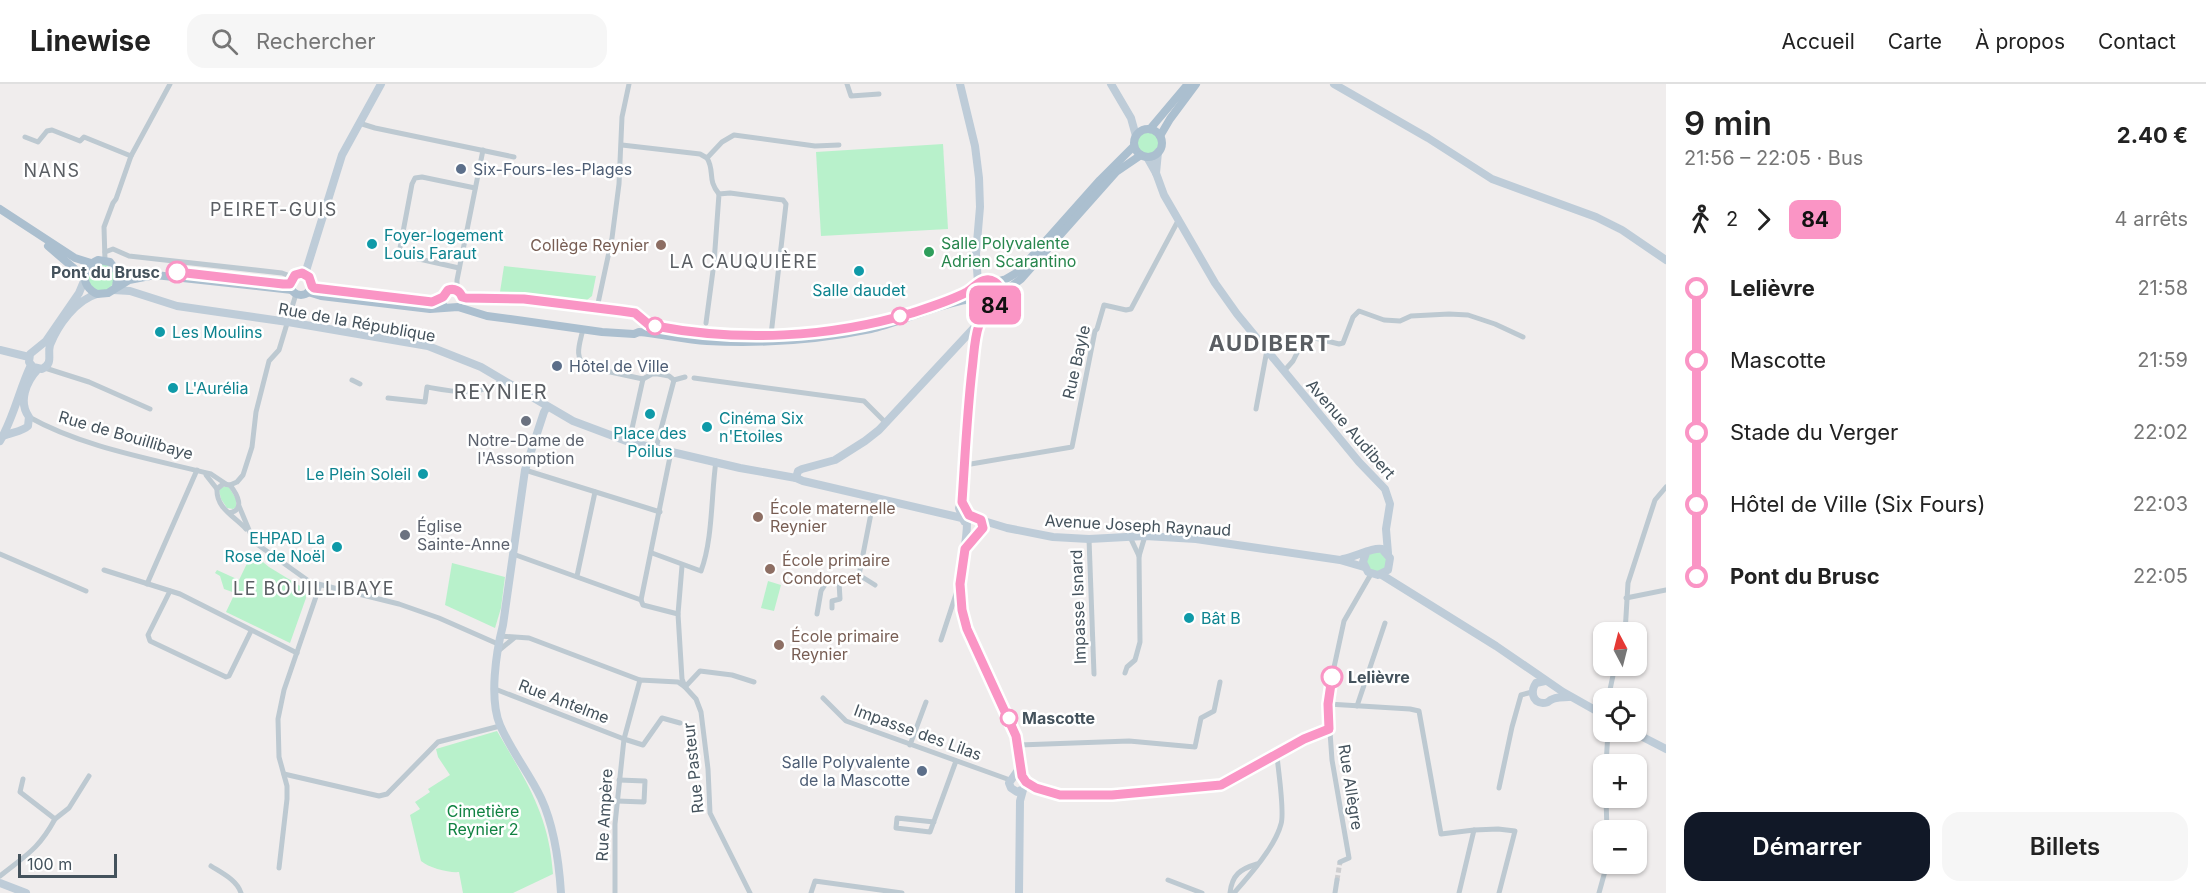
<!DOCTYPE html>
<html lang="fr">
<meta charset="utf-8">
<style>
:root{--surface:#fff;--page:#f6f6f6;--text:#222;--muted:#767676;--line:#e0e0e0;--accent:#111827}
body{margin:0;font-family:Inter,sans-serif;background:var(--page);color:var(--text);height:100vh;display:flex;flex-direction:column;font-size:22px;white-space:nowrap}
*{box-sizing:border-box;margin:0}
p{font-size:20px;color:var(--muted)}
.icon{flex:none;width:33px;height:33px;fill:none;stroke:currentColor;stroke-width:2;stroke-linecap:round;stroke-linejoin:round}
.map{position:relative;flex:1;overflow:hidden}
.drawer{display:flex;flex-direction:column;background:var(--surface);width:540px}
.drawer>*{flex:none}
.badge{padding:0 12px;border-radius:9px;font-size:21px;line-height:39px}
.needle{width:39px;rotate:353deg}
.fabs{position:absolute;left:1593px;top:538px;display:grid;gap:12px}
.fabs a{display:grid;place-items:center;width:54px;height:54px;border-radius:12px;background:var(--surface);box-shadow:0 2px 4px #0004;font-size:30px}
.scale{position:absolute;left:18px;bottom:15px;width:99px;box-sizing:border-box;padding-left:6px;border:3px solid #44525c;border-top:0;font-size:16px;line-height:21px;white-space:nowrap;color:#44525c;-webkit-text-stroke:4px #fff;paint-order:stroke}
.map>.badge{position:absolute;translate:-50% -50%;box-shadow:0 0 0 3px #fff}
.legs{display:flex;align-items:center;gap:9px;height:66px;padding:0 18px;font-size:20px}
.legs p{margin-inline-start:auto}
.head{display:flex;align-items:center;justify-content:space-between;height:102px;padding:0 18px}
h1{font-size:33px;font-weight:600;line-height:45px}
.primary-button{display:flex;gap:12px;margin-top:auto;padding:12px 18px}
.primary-button a{flex:1;height:69px;border-radius:18px;background:var(--accent);color:#fff;font-size:24px;font-weight:600;line-height:69px;text-align:center}
.primary-button a+a{background:var(--page);color:var(--text)}
ul{padding:0 18px;list-style:none}
li{display:flex;align-items:center;gap:21px;height:72px;font-size:22px}
li i{display:grid;place-items:center;width:9px;height:100%;margin:0 8px;background:currentColor}
li i::after{content:'';width:15px;height:15px;margin:-8px;border:4px solid;border-radius:50%;background:var(--surface)}
li p{margin-inline-start:auto}
li:first-child i{background:linear-gradient(#0000 50%,currentColor 0)}
li:last-child i{background:linear-gradient(currentColor 50%,#0000 0)}
header{display:flex;align-items:center;gap:36px;box-sizing:border-box;height:84px;padding:0 30px;background:var(--surface);border-bottom:2px solid var(--line)}
header strong{font-size:28px}
nav{display:flex;gap:33px;margin-inline-start:auto;font-size:21px}
.search{width:420px;height:54px;background:var(--page);display:flex;align-items:center;gap:15px;box-sizing:border-box;padding:0 21px;border-radius:18px;color:var(--muted);font-size:22px}
main{display:flex;flex:1;min-height:0}
.map>svg:first-child{display:block}
.green{fill:#b8f1cb}
.lines{fill:none;stroke-linecap:round;stroke-linejoin:round}
.street-tunnel{stroke:#ceced0;stroke-width:5;stroke-dasharray:5 2.5;stroke-linecap:butt}
.street{stroke:#bdc9d1;stroke-width:5}
.secondary{stroke:#beccd8;stroke-width:8}
.primary{stroke:#abbfcf;stroke-width:8}
.line-1-casing{stroke:#fff;stroke-width:14}
.line-1{stroke:#fa95c5;stroke-width:9}
.service-dot{fill:#5c6f8a;stroke:#fff;stroke-width:2}
.culture-dot{fill:#0f9aa8;stroke:#fff;stroke-width:2}
.education-dot{fill:#8d6e63;stroke:#fff;stroke-width:2}
.leisure-dot{fill:#2e9e5b;stroke:#fff;stroke-width:2}
.stop-1-dot{fill:#fff;stroke:#fa95c5;stroke-width:3}
.worship-dot{fill:#6b7280;stroke:#fff;stroke-width:2}
.labels{text-anchor:middle;stroke-width:5;stroke-linejoin:round;paint-order:stroke}
.service-label{font-size:16px;fill:#4e5e75;stroke:#fff;text-anchor:start}
.culture-label{font-size:16px;fill:#0d838f;stroke:#fff;text-anchor:start}
.leisure-label{font-size:16px;fill:#27864d;stroke:#fff;text-anchor:start}
.education-label{font-size:16px;fill:#785e54;stroke:#fff;text-anchor:start}
.stop-label{font-size:16px;font-weight:bold;fill:#44525c;stroke:#fff;text-anchor:start}
.street-label{font-size:16px;fill:#44525c;stroke:#fff}
.worship-label{font-size:16px;fill:#5b616d;stroke:#fff}
.park-label{font-size:16px;fill:#118242;stroke:#fff}
.neighbourhood-label{font-size:18px;letter-spacing:1.5px;fill:#5a5e63;stroke:#fff}
.quarter-label{font-size:20px;letter-spacing:1.5px;fill:#5a5e63;stroke:#fff}
.district-label{font-size:22px;font-weight:bold;letter-spacing:1.5px;fill:#5a5e63;stroke:#fff}
</style>
<header>
<strong>Linewise</strong>
<div class="search"><svg class="icon" aria-label="search" viewBox="0 0 24 24"><circle cx="10" cy="10" r="6"/><path d="M15 15l6 6"/></svg>Rechercher</div>
<nav><a>Accueil</a><a>Carte</a><a>À propos</a><a>Contact</a></nav>
</header>
<main>
<div class="map">
<svg width="1666" height="809" viewBox="0 0 1666 809">
<rect width="100%" height="100%" fill="#f0eded"/>
<!-- green -->
<g class="green">
<circle cx="1148" cy="59" r="14"/>
<polygon points="943,60 948,145 821,152 816,68"/>
<polygon points="102,176 118,189 108,209 89,205 88,183"/>
<polygon points="504,182 596,192 592,212 587,216 500,208"/>
<polygon points="980,198 1001,205 990,223 974,212"/>
<polygon points="222,403 229,403 236,415 236,423 233,425 227,424 221,415 219,406"/>
<polygon points="1382,465 1390,483 1371,490 1364,474 1366,469"/>
<polygon points="252,469 269,483 305,505 306,514 290,559 226,528 235,509 224,505 220,492 215,489 217,486 239,496"/>
<polygon points="452,479 505,493 501,524 495,544 445,521"/>
<polygon points="768,497 781,501 774,527 761,524"/>
<path d="M497,647C526,697 549,730 553,790L513,809H463L459,788C449,789 429,784 421,777L410,731L420,725L415,718L430,708L428,705L450,691L438,673L436,665Z"/>
</g>
<g class="lines">
<!-- street-tunnel -->
<polyline class="street-tunnel" points="1337,796 1340,778"/>
<!-- street -->
<g class="street">
<polyline points="847,0 851,12 879,10"/>
<polyline points="359,39 375,44 514,73"/>
<polyline points="25,53 38,58 47,47 52,46 80,57 84,53 131,72"/>
<polyline points="622,61 700,70 707,74 722,58 734,51 815,62 839,61"/>
<path d="M707,74C715,87 707,96 719,110"/>
<polyline points="105,168 113,165 129,172 282,189 293,193"/>
<polyline points="105,176 104,143 113,119 116,115 131,72 170,0"/>
<polyline points="459,184 406,172 401,169 400,164 412,100 415,94 422,93 475,104"/>
<polyline points="457,206 457,196 483,66"/>
<polyline points="597,224 612,154 619,100 622,33 629,0"/>
<polyline points="706,239 714,179 719,110 730,109 783,116 786,120 771,251"/>
<path d="M583,245C580,259 573,274 587,283L643,295L652,290H658L669,292L674,296L685,293"/>
<polyline points="45,284 89,298 150,325"/>
<polyline points="1284,287 1293,277 1304,255 1311,253 1339,260 1343,259 1353,233 1359,227 1384,236 1400,237 1411,232 1449,230 1468,231 1495,240 1523,253"/>
<polyline points="694,294 864,317 886,339"/>
<polyline points="352,296 360,300"/>
<path d="M388,314L425,318L427,303C455,308 478,313 502,297"/>
<polyline points="1256,325 1267,266"/>
<path d="M29,333C82,363 152,375 211,390L226,400"/>
<polyline points="629,358 643,295"/>
<polyline points="656,364 674,296"/>
<polyline points="671,368 641,516 643,521 678,530 682,595 685,603 696,615 701,628 708,685 710,729 750,809"/>
<polyline points="965,381 1072,363 1095,247 1097,245 1104,221 1126,226 1131,225 1179,135"/>
<polyline points="525,386 660,428"/>
<polyline points="206,391 217,405"/>
<polyline points="230,401 237,398 243,391 252,363 256,328 269,277 279,266 296,210"/>
<polyline points="239,422 254,458 310,498 399,520 439,534 498,560"/>
<path d="M229,429C246,426 237,410 230,401L223,400L217,405C216,424 234,432 246,445"/>
<polyline points="1130,453 1139,472"/>
<polyline points="1089,455 1094,590"/>
<path d="M652,469L701,487C713,455 711,411 716,377"/>
<polyline points="0,470 86,507"/>
<polyline points="513,470 641,516"/>
<polyline points="104,486 180,510 297,569"/>
<polyline points="859,491 875,501"/>
<polyline points="577,492 595,408"/>
<polyline points="147,500 197,386"/>
<polyline points="170,507 148,551 150,557 226,593 229,592 251,547"/>
<polyline points="1626,514 1666,506"/>
<polyline points="832,524 832,517 840,515 839,498"/>
<polyline points="678,530 682,482"/>
<polyline points="817,530 821,507 826,499 854,496 859,491 874,414"/>
<polyline points="1625,549 1628,499 1655,416 1666,403"/>
<polyline points="500,552 529,554 640,596"/>
<polyline points="941,556 958,504"/>
<polyline points="497,568 514,554"/>
<polyline points="1125,589 1127,583 1135,576 1140,558 1139,472 1145,452"/>
<polyline points="495,605 624,655 640,596 678,598 685,603 700,587 732,591 754,598"/>
<polyline points="823,614 846,637 1010,696"/>
<polyline points="1608,615 1615,582"/>
<polyline points="1328,620 1410,625 1419,627 1441,750 1474,746 1459,809"/>
<polyline points="1357,622 1385,539"/>
<polyline points="910,661 926,618"/>
<polyline points="1019,661 1129,657 1195,663 1201,634 1214,627 1220,598"/>
<polyline points="1606,681 1608,648"/>
<polyline points="284,690 379,712 387,710 438,658 500,642"/>
<path d="M1026,698C1036,705 1048,710 1060,711C1095,714 1130,709 1165,707C1184,705 1206,707 1224,699C1260,684 1293,660 1329,644"/>
<polyline points="1499,704 1512,643 1521,611 1532,608"/>
<polyline points="1606,714 1607,747"/>
<polyline points="617,717 644,718 645,697 619,696"/>
<polyline points="55,735 69,724 89,692"/>
<polyline points="934,738 897,734 896,744 930,748 956,677"/>
<polyline points="1474,746 1498,745 1515,747 1499,809"/>
<polyline points="1340,778 1349,774 1332,676 1328,620 1333,588 1344,537 1371,490"/>
<path d="M211,782C222,789 237,796 241,809"/>
<polyline points="279,784 287,715 287,702 279,673 278,635 284,606 320,501"/>
<path d="M0,792C26,771 38,766 55,735L20,708L23,695"/>
<polyline points="1168,796 1202,809"/>
<polyline points="615,809 615,740 624,655 643,661 662,634 680,639"/>
<polyline points="811,809 815,797 902,809"/>
<path d="M1230,809C1232,791 1240,785 1257,780"/>
<path d="M1234,809C1249,792 1275,763 1281,740C1285,728 1278,686 1277,671"/>
<polyline points="1335,809 1337,796"/>
<polyline points="1599,809 1607,780"/>
</g>
<!-- secondary -->
<g class="secondary">
<polyline points="960,0 975,62 979,94 980,123 976,170 978,199"/>
<polyline points="1111,0 1131,34 1136,52"/>
<polyline points="1334,0 1428,54 1492,95 1596,133 1622,146 1666,176"/>
<polyline points="1147,73 1156,89 1164,111 1215,199 1237,230 1359,378 1385,405 1390,420 1386,445 1388,469"/>
<polyline points="1156,89 1158,68"/>
<polyline points="305,190 342,71 381,0"/>
<path d="M84,197L79,209L46,257L30,270L29,278L33,283L42,285C54,279 47,271 50,261C58,241 76,216 97,210"/>
<polyline points="113,206 130,207 177,222 288,238 428,262 481,283 573,337 629,358 740,384 796,394 803,397 962,434"/>
<polyline points="0,266 29,273"/>
<path d="M547,323L544,328L525,386L503,541C496,568 489,615 500,641C511,667 529,689 541,714C554,742 559,778 561,809"/>
<path d="M3,352C11,348 22,348 28,342L29,333C18,318 26,298 38,285"/>
<path d="M0,357C14,333 19,306 31,281"/>
<polyline points="796,394 798,387 802,385 835,376 865,357 879,346 985,232 990,223"/>
<polyline points="962,418 966,427 974,434 1007,444 1053,453 1089,455 1145,452 1196,455 1340,476 1364,483"/>
<polyline points="964,437 959,424 962,418 971,297 979,238 978,219"/>
<path d="M967,439C967,459 961,479 960,499C957,545 999,609 1016,652C1020,667 1018,685 1026,698L1023,705L1017,708L1011,704L1009,699L1021,682"/>
<polyline points="967,462 982,446"/>
<path d="M1343,475C1355,473 1373,463 1382,465L1390,474L1388,486L1378,491L1368,488L1363,478L1366,469"/>
<polyline points="1382,491 1496,562 1563,608 1602,630"/>
<path d="M1545,597L1536,599C1531,606 1531,618 1543,619C1550,619 1547,617 1553,615C1557,613 1564,613 1569,613"/>
<polyline points="1633,648 1666,665"/>
<polyline points="0,799 26,809"/>
<polyline points="1019,809 1020,717 1023,706"/>
</g>
<!-- primary -->
<g class="primary">
<polyline points="1150,45 1188,0"/>
<circle cx="1148" cy="59" r="14"/>
<polyline points="1160,52 1170,35 1196,0"/>
<polyline points="0,125 75,174 91,179"/>
<polyline points="48,162 84,193"/>
<polyline points="117,185 128,188 146,187"/>
<circle cx="301" cy="200" r="11"/>
<polyline points="255,197 290,200"/>
<polyline points="996,198 1006,195 1018,188 1100,96 1134,62"/>
<path d="M116,202L118,189L110,178L98,176C81,183 80,202 97,210L108,209L129,196L155,191L292,206"/>
<polyline points="312,202 322,205 432,218 443,213"/>
<path d="M308,208L321,212L430,225L458,223L487,232L510,235L602,248L634,250L639,248C662,250 685,256 707,257C762,260 817,256 871,245C893,241 960,212 975,216"/>
<polyline points="1001,210 1021,195 1116,88 1141,71"/>
<path d="M462,213L524,215L635,229L648,240L655,242C706,252 762,256 814,248"/>
<path d="M954,213L987,196L999,201C1004,211 1000,219 990,223L981,221L974,212L975,203"/>
<polyline points="443,218 444,210 451,205 457,206 462,213"/>
</g>
</g>
<g class="lines">
<defs>
<path id="line-1" d="M177,188L283,200H290L295,191L302,189L309,193L312,202L314,204L432,218L443,213L448,206C455,204 460,207 462,213L466,214L524,215L621,227L635,229L648,240L655,242C739,258 829,254 912,229C930,223 950,217 967,208C974,204 978,197 986,196C992,195 998,199 1000,204C1006,217 983,228 979,241C974,255 974,271 972,286C967,330 965,374 962,418L969,431L981,436L983,444L965,465L960,500L962,526L967,545L1016,652L1022,692L1026,698L1036,704L1060,711H1112L1221,701L1304,655L1329,645L1328,620L1332,593"/>
</defs>
<!-- line-1 casing -->
<use href="#line-1" class="line-1-casing"/>
<!-- line-1 -->
<use href="#line-1" class="line-1"/>
</g>
<!-- markers -->
<g class="service-dot">
<circle cx="461" cy="85" r="6"/>
<circle cx="557" cy="282" r="6"/>
<circle cx="922" cy="687" r="6"/>
</g>
<g class="culture-dot">
<circle cx="372" cy="160" r="6"/>
<circle cx="859" cy="187" r="6"/>
<circle cx="160" cy="248" r="6"/>
<circle cx="173" cy="304" r="6"/>
<circle cx="650" cy="330" r="6"/>
<circle cx="707" cy="343" r="6"/>
<circle cx="423" cy="390" r="6"/>
<circle cx="337" cy="463" r="6"/>
<circle cx="1189" cy="534" r="6"/>
</g>
<g class="education-dot">
<circle cx="661" cy="161" r="6"/>
<circle cx="758" cy="433" r="6"/>
<circle cx="770" cy="485" r="6"/>
<circle cx="779" cy="561" r="6"/>
</g>
<circle class="leisure-dot" cx="929" cy="168" r="6"/>
<g class="stop-1-dot">
<circle cx="177" cy="188" r="10"/>
<circle cx="900" cy="232" r="8"/>
<circle cx="655" cy="242" r="8"/>
<circle cx="1332" cy="593" r="10"/>
<circle cx="1009" cy="634" r="8"/>
</g>
<g class="worship-dot">
<circle cx="526" cy="337" r="6"/>
<circle cx="405" cy="451" r="6"/>
</g>
<g class="labels">
<!-- service labels -->
<g class="service-label">
<text x="473" y="91">Six-Fours-les-Plages</text>
<text x="569" y="288">Hôtel de Ville</text>
<text x="910" y="684" text-anchor="end">Salle Polyvalente<tspan x="910" dy="18">de la Mascotte</tspan></text>
</g>
<!-- culture labels -->
<g class="culture-label">
<text x="384" y="157">Foyer-logement<tspan x="384" dy="18">Louis Faraut</tspan></text>
<text x="859" y="212" text-anchor="middle">Salle daudet</text>
<text x="172" y="254">Les Moulins</text>
<text x="185" y="310">L'Aurélia</text>
<text x="719" y="340">Cinéma Six<tspan x="719" dy="18">n'Etoiles</tspan></text>
<text x="650" y="355" text-anchor="middle">Place des<tspan x="650" dy="18">Poilus</tspan></text>
<text x="411" y="396" text-anchor="end">Le Plein Soleil</text>
<text x="325" y="460" text-anchor="end">EHPAD La<tspan x="325" dy="18">Rose de Noël</tspan></text>
<text x="1201" y="540">Bât B</text>
</g>
<!-- leisure labels -->
<g class="leisure-label">
<text x="941" y="165">Salle Polyvalente<tspan x="941" dy="18">Adrien Scarantino</tspan></text>
</g>
<!-- education labels -->
<g class="education-label">
<text x="649" y="167" text-anchor="end">Collège Reynier</text>
<text x="770" y="430">École maternelle<tspan x="770" dy="18">Reynier</tspan></text>
<text x="782" y="482">École primaire<tspan x="782" dy="18">Condorcet</tspan></text>
<text x="791" y="558">École primaire<tspan x="791" dy="18">Reynier</tspan></text>
</g>
<!-- stop labels -->
<g class="stop-label">
<text x="160" y="194" text-anchor="end">Pont du Brusc</text>
<text x="1348" y="599">Lelièvre</text>
<text x="1022" y="640">Mascotte</text>
</g>
<!-- street labels -->
<g class="street-label">
<text transform="translate(357 238) rotate(10)" y="6">Rue de la République</text>
<text transform="translate(1076 278) rotate(-77)" y="6">Rue Bayle</text>
<text transform="translate(1351 345) rotate(49)" y="6">Avenue Audibert</text>
<text transform="translate(126 351) rotate(16)" y="6">Rue de Bouillibaye</text>
<text transform="translate(1138 441) rotate(3)" y="6">Avenue Joseph Raynaud</text>
<text transform="translate(1078 523) rotate(-92)" y="6">Impasse Isnard</text>
<text transform="translate(564 617) rotate(21)" y="6">Rue Antelme</text>
<text transform="translate(918 648) rotate(20)" y="6">Impasse des Lilas</text>
<text transform="translate(693 684) rotate(-96)" y="6">Rue Pasteur</text>
<text transform="translate(1351 703) rotate(81)" y="6">Rue Allègre</text>
<text transform="translate(604 731) rotate(-87)" y="6">Rue Ampère</text>
</g>
<!-- worship labels -->
<g class="worship-label">
<text x="526" y="362">Notre-Dame de<tspan x="526" dy="18">l'Assomption</tspan></text>
<text x="417" y="448" text-anchor="start">Église<tspan x="417" dy="18">Sainte-Anne</tspan></text>
</g>
<!-- park labels -->
<g class="park-label">
<text x="483" y="733">Cimetière<tspan x="483" dy="18">Reynier 2</tspan></text>
</g>
<!-- neighbourhood labels -->
<g class="neighbourhood-label">
<text x="52" y="93">NANS</text>
<text x="274" y="132">PEIRET-GUIS</text>
<text x="744" y="184">LA CAUQUIÈRE</text>
<text x="314" y="511">LE BOUILLIBAYE</text>
</g>
<!-- quarter labels -->
<g class="quarter-label">
<text x="501" y="315">REYNIER</text>
</g>
<!-- district labels -->
<g class="district-label">
<text x="1270" y="267">AUDIBERT</text>
</g>
</g>
</svg>
<div class="fabs">
<a><svg class="needle" viewBox="-14 -14 28 28"><path d="M0-13l5 13h-10z" fill="#e53935"/><path d="M0 13l5-13h-10z" fill="#767676"/></svg></a>
<a><svg class="icon" aria-label="locate" viewBox="0 0 24 24"><circle cx="12" cy="12" r="6"/><path d="M12 2v4M12 18v4M2 12h4M18 12h4"/></svg></a>
<a>+</a>
<a>−</a>
</div>
<div class="scale">100 m</div>
<b class="badge" style="left:995px;top:221px;background:#fa95c5;color:#111">84</b>
</div>
<section class="drawer">
<div class="head"><div><h1>9 min</h1><p>21:56 – 22:05 · Bus</p></div><b>2.40 €</b></div>
<div class="legs"><svg class="icon" aria-label="walk" viewBox="0 0 24 24"><circle cx="13" cy="4" r="2"/><path d="M13 8l-2 6 4 7M11 14l-3 7M7 12l3-4h3l4 4"/></svg>2<svg class="icon" aria-label="forward" viewBox="0 0 24 24"><path d="M9 5l7 7-7 7"/></svg><b class="badge" style="background:#fa95c5;color:#111">84</b><p>4 arrêts</p></div>
<ul>
<li><i style="color:#fa95c5"></i><b>Lelièvre</b><p>21:58</p></li>
<li><i style="color:#fa95c5"></i><span>Mascotte</span><p>21:59</p></li>
<li><i style="color:#fa95c5"></i><span>Stade du Verger</span><p>22:02</p></li>
<li><i style="color:#fa95c5"></i><span>Hôtel de Ville (Six Fours)</span><p>22:03</p></li>
<li><i style="color:#fa95c5"></i><b>Pont du Brusc</b><p>22:05</p></li>
</ul>
<div class="primary-button"><a>Démarrer</a><a>Billets</a></div>
</section>
</main>
